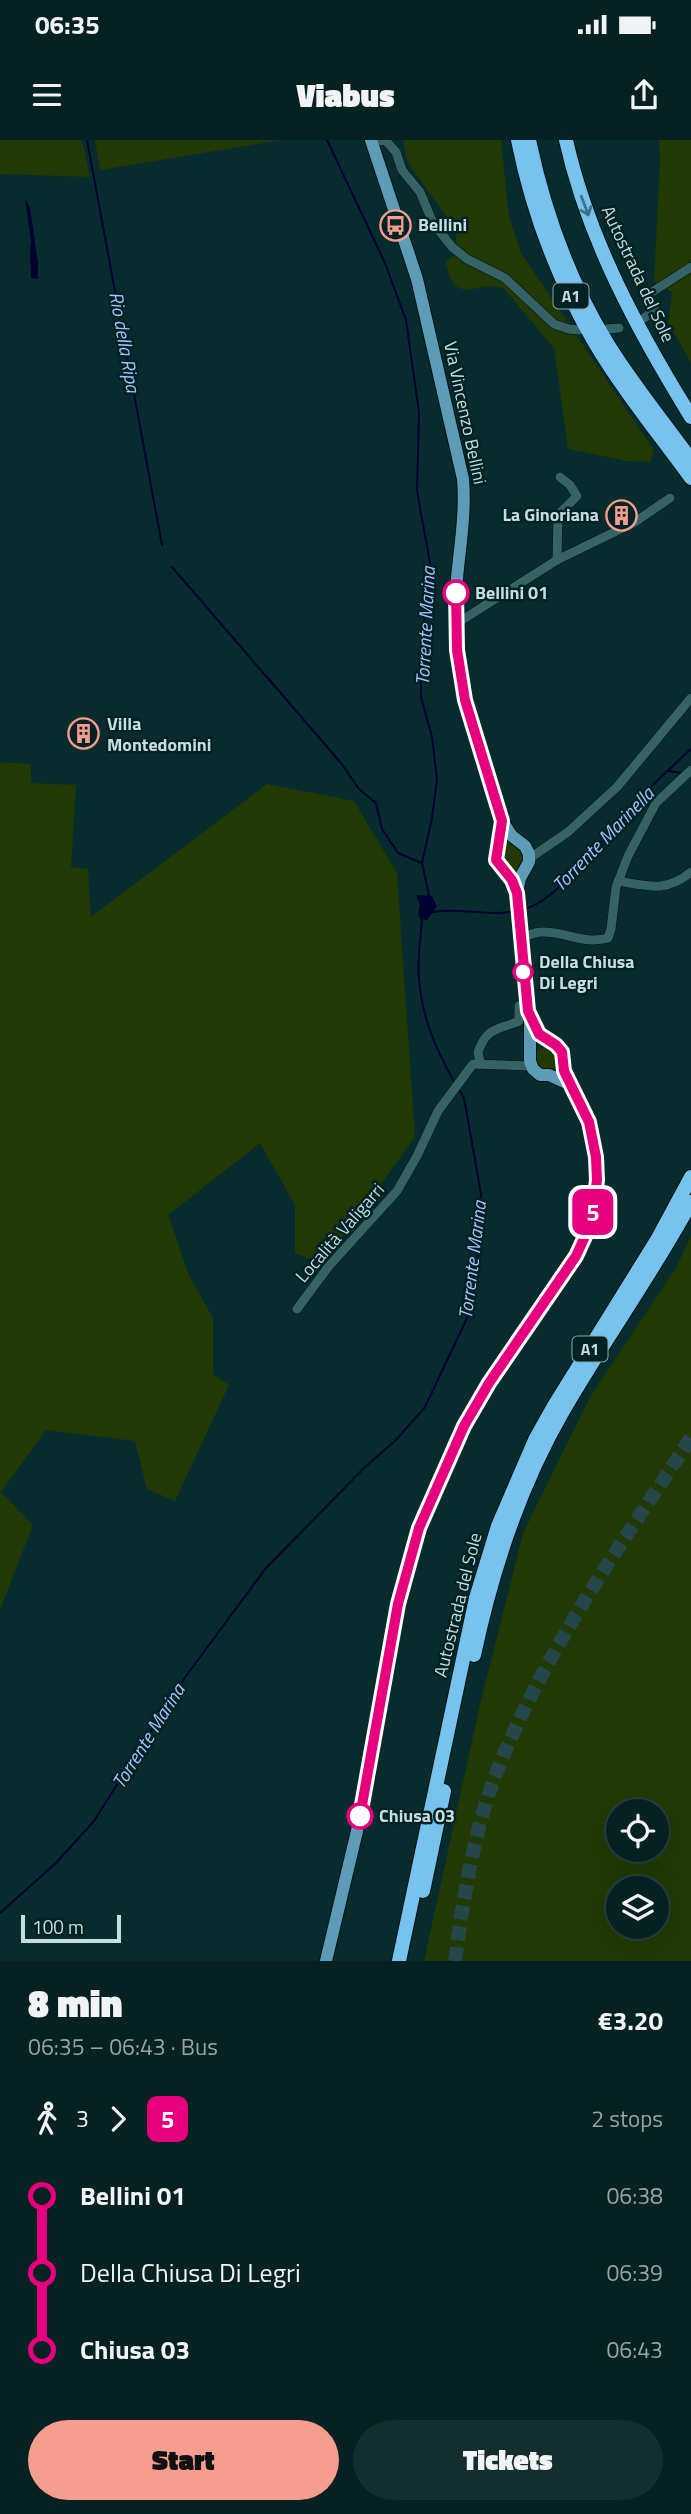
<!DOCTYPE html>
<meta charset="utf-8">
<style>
:root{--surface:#062122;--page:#142e2f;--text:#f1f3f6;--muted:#98a3a5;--line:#273e40;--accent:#f59d8e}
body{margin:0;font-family:"Titillium Web",sans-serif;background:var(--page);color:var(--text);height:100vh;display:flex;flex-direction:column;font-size:26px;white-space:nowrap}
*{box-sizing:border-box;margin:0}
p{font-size:23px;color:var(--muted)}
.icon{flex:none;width:38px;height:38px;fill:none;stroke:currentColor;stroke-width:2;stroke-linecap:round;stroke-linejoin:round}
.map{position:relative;height:1821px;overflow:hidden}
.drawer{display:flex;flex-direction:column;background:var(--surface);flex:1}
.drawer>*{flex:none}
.badge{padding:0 14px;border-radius:10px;font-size:24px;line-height:46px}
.buttons{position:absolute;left:606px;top:1659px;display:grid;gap:14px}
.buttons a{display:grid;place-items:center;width:63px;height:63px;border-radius:50%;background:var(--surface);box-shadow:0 7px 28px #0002,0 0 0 2px var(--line);font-size:35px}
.scale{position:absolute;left:21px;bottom:18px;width:100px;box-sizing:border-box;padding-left:7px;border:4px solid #c7dedf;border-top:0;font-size:19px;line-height:24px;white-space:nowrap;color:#c7dedf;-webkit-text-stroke:5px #002225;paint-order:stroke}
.map>.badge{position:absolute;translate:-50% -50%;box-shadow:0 0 0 4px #fff}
.legs{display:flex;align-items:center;gap:10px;height:77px;padding:0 28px;font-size:23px}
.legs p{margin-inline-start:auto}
.head{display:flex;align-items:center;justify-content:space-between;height:119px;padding:0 28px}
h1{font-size:38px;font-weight:800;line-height:52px}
.cta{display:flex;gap:14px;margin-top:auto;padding:14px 28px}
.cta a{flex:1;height:80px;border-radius:42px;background:var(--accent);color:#111;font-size:28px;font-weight:800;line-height:80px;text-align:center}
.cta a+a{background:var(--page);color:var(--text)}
ul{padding:0 28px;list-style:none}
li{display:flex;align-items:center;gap:24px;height:77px;font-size:26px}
li i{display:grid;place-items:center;width:10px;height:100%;margin:0 9px;background:currentColor}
li i::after{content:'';width:18px;height:18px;margin:-9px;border:5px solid;border-radius:50%;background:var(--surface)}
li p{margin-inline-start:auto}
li:first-child i{background:linear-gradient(#0000 50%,currentColor 0)}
li:last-child i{background:linear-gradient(currentColor 50%,#0000 0)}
.status{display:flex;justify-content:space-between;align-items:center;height:49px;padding:0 35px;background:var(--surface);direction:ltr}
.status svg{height:19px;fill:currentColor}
header{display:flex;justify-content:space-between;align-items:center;height:91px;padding:0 28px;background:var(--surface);font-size:32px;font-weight:800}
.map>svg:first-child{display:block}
.green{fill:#203905;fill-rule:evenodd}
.water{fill:#020231}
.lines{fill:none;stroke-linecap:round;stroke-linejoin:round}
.stream{stroke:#020231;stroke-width:2}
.highway-tunnel{stroke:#254749;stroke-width:14;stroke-dasharray:14 7;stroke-linecap:butt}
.minor-casing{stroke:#001315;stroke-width:10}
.major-casing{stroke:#001315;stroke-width:14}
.highway-casing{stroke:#001315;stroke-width:16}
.minor{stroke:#356265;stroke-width:9}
.major{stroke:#5d9cb7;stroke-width:12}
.highway{stroke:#77c3ee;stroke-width:14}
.oneway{stroke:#3c728a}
.line-1-casing{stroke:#fff;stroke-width:16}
.line-1{stroke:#e6007e;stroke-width:10}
.stop-1-dot{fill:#fff;stroke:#e6007e;stroke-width:3.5}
.labels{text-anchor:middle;stroke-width:5;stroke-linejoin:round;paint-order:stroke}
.shield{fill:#002225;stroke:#8ba6a7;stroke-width:2}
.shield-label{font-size:16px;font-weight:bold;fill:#c7dedf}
.poi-label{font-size:18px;font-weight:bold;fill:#c7dedf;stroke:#002225;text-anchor:start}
.street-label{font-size:18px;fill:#c7dedf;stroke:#002225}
.stop-label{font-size:18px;font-weight:bold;fill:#c7dedf;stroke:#002225;text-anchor:start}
.water-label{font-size:19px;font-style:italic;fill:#acc2fd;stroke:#002225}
</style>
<div class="status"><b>06:35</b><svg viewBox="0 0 49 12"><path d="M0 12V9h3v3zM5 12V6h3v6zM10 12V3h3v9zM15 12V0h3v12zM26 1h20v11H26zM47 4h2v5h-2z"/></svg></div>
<header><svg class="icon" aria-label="menu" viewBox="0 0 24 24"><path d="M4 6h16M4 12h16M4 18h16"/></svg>Viabus<svg class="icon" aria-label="share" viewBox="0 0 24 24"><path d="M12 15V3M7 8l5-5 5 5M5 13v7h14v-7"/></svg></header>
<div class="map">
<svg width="691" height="1821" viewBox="0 0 691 1821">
<rect width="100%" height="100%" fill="#082c2e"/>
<!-- green -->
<g class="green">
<polygon points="0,0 82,0 90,37 0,34"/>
<polygon points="95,0 281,0 100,30"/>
<path d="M403,0H501L509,76L521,113L654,310L650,322L627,321L568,309L554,208L504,149C479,137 455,171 446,122L456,114V90L408,23Z"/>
<polygon points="659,0 691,0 691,223 668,182 672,152 654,142 660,20"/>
<polygon points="0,622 31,624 31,643 76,645 71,727 88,729 91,777 267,644 354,661 397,733 415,997 323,1124 295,1113 295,1065 260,1003 168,1075 188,1133 213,1178 213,1234 229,1245 175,1361 147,1349 135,1301 46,1290 1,1352 33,1385 0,1470"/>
<polygon points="510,701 529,714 516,733 512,734 496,716 502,705"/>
<circle cx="546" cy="919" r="12"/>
<path d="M691,1095V1821H424L480,1564L523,1393L591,1255L677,1126ZM618,1671H656V1710H618ZM618,1748H656V1787H618Z"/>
</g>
<!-- water -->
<g class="water">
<polygon points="25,59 30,67 38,123 38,139 31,138 30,110 31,101"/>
<polygon points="416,755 432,756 437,766 427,780 420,779 418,773 420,766"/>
</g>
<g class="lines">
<!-- stream -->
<g class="stream">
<polyline points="87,0 162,405"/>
<polyline points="327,0 385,123 406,180 419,273 417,351 432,434 421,497 421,557 432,597 437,639 432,678 422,723 429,756"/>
<polyline points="172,427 341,623 359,649 376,663 382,689 398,713 422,723"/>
<polyline points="669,631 681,633"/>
<path d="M524,769C560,760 610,690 636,662C654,643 673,626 691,609"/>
<path d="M433,772C460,767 488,777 515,771"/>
<path d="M422,778C421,797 417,819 419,839C422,878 436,910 455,943"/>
<polyline points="0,1773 56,1723 94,1681 186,1536 266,1428 365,1327 396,1300 425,1267 468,1176 476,1133 481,1054 464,958 458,948"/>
</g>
<!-- highway-tunnel -->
<path class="highway-tunnel" d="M455,1821C463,1761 473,1696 494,1639C542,1514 618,1409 691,1298"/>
<defs>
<g id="minor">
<polyline points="372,2 385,0 396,12 402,30 420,52 433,83 452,107 467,119 505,138 554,184 569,189 579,190"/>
<polyline points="644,178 655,170 649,154 691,127"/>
<polyline points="607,189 619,188"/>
<polyline points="557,420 558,375 577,356 570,345 560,337"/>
<polyline points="455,480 462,480 557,420 635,382 670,358"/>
<polyline points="529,722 533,716 568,692 617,647 691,558"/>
<path d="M618,741C649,746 665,753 691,732"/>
<path d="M520,796C529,797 533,792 541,792C565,791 584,805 608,798L611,789L616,747L628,716L656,663L691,630"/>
<path d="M480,922L478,912C487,887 498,890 519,881V866L526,863"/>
<polyline points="297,1169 329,1126 397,1051 417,1016 438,971 473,924 528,926 533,929"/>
</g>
<g id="major">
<polyline points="502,681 496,720 512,740 517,753"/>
<polyline points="530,883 530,921 533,929 540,935 549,935 569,944"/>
<path d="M326,1821L357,1691L398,1463L419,1388L464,1287L489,1243L576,1116L589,1085L593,1070L597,1040L596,1017L589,982L564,931L562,912L557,905L539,894L528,871L517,753L520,738L529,722V714L525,706L512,696L502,681C481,615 456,549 455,478C454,432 467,386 463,339L417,139L371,0"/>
</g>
<g id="highway">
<path d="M518,0C532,71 559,141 595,203C623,250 659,294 691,338"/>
<path d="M529,0C544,71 569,141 607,203C632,244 663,281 691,320"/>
<path d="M566,0C588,99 638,191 691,277"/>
<path d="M474,1515C492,1430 519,1347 563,1271C604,1200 652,1134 691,1062"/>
<polyline points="423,1751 444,1651"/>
<polyline points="399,1821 476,1458 498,1386 535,1300 554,1266 657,1100 691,1037"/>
</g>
</defs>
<!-- minor casing -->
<use href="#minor" class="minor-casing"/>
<!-- major casing -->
<use href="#major" class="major-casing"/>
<!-- highway casing -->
<use href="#highway" class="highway-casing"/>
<!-- minor -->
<use href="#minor" class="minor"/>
<!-- major -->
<use href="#major" class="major"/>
<!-- highway -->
<use href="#highway" class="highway"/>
</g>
<!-- one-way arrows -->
<defs><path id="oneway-shaft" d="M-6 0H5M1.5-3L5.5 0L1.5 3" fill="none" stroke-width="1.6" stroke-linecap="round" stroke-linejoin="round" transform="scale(1.75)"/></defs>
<use class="oneway" href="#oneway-shaft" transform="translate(585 66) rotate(69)"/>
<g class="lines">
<defs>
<polyline id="line-1" points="360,1676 398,1464 419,1388 464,1286 489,1243 576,1116 587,1092 593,1070 597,1040 596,1017 589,982 564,931 562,912 556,905 539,894 528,871 517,753 512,740 496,720 502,681 465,560 457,510 456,453"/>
</defs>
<!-- line-1 casing -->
<use href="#line-1" class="line-1-casing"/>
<!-- line-1 -->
<use href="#line-1" class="line-1"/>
</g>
<!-- icons -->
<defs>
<symbol id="bus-ring" viewBox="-11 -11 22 22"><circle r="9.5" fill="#002225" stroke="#f59d8e" stroke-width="1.5"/><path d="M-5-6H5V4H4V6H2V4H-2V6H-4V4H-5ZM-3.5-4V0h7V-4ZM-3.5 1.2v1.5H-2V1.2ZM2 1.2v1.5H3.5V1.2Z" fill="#f59d8e"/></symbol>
<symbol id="building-ring" viewBox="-11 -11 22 22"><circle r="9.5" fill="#002225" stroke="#f59d8e" stroke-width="1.5"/><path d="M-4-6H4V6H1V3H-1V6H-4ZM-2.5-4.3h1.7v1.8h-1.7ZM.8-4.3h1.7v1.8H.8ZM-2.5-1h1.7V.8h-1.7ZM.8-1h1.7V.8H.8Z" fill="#f59d8e"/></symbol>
</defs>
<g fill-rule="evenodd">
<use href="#bus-ring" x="378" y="68" width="35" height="35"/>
<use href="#building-ring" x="604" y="358" width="35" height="35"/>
<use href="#building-ring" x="66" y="576" width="35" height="35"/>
</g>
<!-- markers -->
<g class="stop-1-dot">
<circle cx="456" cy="453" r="12"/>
<circle cx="523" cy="832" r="9"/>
<circle cx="360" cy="1676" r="12"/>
</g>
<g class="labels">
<!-- shield labels -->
<g class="shield">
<rect x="553.5" y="143.5" width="35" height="25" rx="5"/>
<rect x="572.5" y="1196.5" width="35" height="25" rx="5"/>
</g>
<g class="shield-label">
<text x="571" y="162">A1</text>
<text x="590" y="1215">A1</text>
</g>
<!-- poi labels -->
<g class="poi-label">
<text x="418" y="91">Bellini</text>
<text x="599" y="381" text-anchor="end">La Ginoriana</text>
<text x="107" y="590">Villa<tspan x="107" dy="21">Montedomini</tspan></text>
</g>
<!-- street labels -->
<g class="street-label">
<text transform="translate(638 134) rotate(65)" y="6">Autostrada del Sole</text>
<text transform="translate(465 273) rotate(78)" y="6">Via Vincenzo Bellini</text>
<text transform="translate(340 1093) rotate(-49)" y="6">Località Valigarri</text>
<text transform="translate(458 1465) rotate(-76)" y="6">Autostrada del Sole</text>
</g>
<!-- stop labels -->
<g class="stop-label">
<text x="475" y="459">Bellini 01</text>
<text x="539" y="828">Della Chiusa<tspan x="539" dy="21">Di Legri</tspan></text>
<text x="379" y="1682">Chiusa 03</text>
</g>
<!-- water labels -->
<g class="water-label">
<text transform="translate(125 202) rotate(80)" y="7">Rio della Ripa</text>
<text transform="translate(425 486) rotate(-87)" y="7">Torrente Marina</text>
<text transform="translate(603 699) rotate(-46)" y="7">Torrente Marinella</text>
<text transform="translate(472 1120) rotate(-83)" y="7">Torrente Marina</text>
<text transform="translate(148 1596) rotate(-58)" y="7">Torrente Marina</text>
</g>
</g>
</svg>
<div class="buttons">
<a><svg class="icon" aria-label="locate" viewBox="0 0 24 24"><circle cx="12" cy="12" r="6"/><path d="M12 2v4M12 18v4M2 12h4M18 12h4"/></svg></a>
<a><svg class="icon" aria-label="layers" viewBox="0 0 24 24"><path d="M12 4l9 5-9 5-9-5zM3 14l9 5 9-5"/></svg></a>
</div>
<div class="scale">100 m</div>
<b class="badge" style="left:593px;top:1072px;background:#e6007e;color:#fff">5</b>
</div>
<section class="drawer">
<div class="head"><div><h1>8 min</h1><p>06:35 – 06:43 · Bus</p></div><b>€3.20</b></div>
<div class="legs"><svg class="icon" aria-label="walk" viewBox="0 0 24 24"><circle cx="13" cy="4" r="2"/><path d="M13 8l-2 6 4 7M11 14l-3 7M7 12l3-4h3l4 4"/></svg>3<svg class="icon" aria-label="forward" viewBox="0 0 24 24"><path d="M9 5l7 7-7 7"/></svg><b class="badge" style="background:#e6007e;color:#fff">5</b><p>2 stops</p></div>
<ul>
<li><i style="color:#e6007e"></i><b>Bellini 01</b><p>06:38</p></li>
<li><i style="color:#e6007e"></i><span>Della Chiusa Di Legri</span><p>06:39</p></li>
<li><i style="color:#e6007e"></i><b>Chiusa 03</b><p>06:43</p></li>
</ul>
<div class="cta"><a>Start</a><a>Tickets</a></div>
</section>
